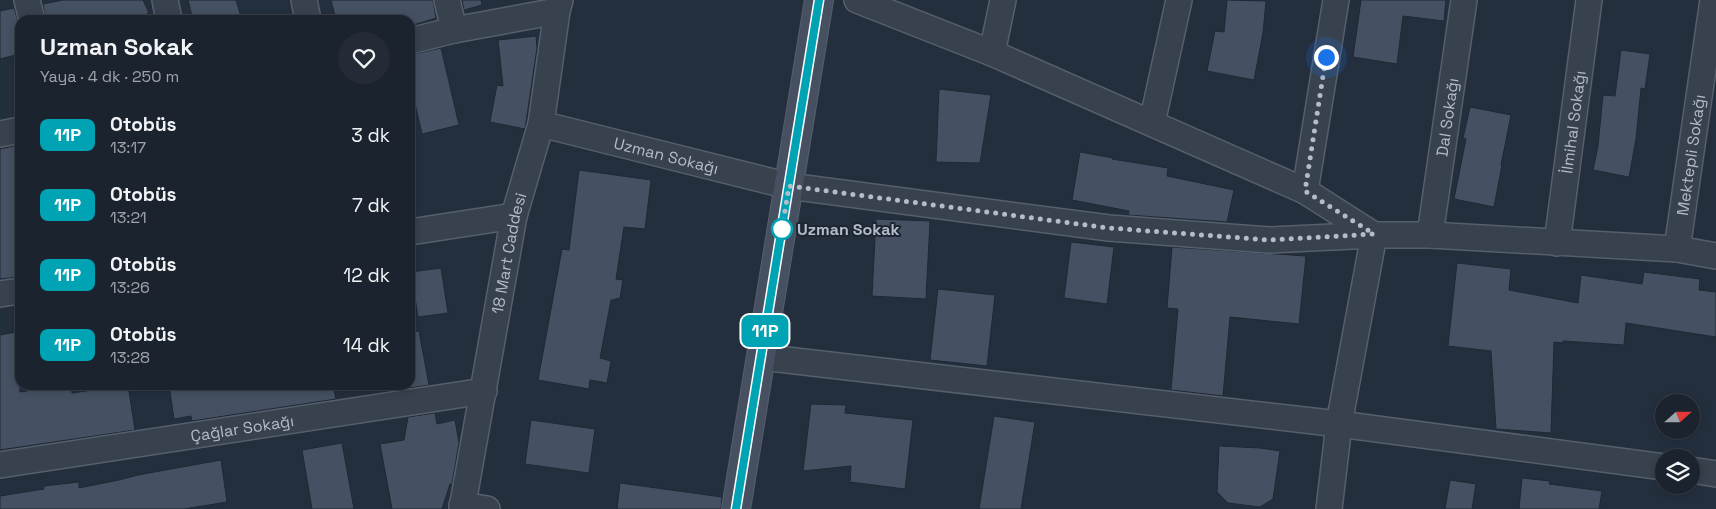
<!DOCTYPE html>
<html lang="tr">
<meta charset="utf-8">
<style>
:root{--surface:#1b232e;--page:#242b36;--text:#f1f3f6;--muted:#a0a4aa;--line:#39404a}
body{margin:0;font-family:"Space Grotesk",sans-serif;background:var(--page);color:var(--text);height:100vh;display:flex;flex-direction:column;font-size:19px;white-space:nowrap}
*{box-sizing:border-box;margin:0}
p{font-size:16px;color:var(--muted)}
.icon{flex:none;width:28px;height:28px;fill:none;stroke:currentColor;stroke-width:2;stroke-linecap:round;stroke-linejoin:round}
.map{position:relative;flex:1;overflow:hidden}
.sheet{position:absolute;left:15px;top:15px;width:400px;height:375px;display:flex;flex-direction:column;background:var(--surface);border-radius:15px;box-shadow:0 2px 8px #0003,0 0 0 1px var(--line)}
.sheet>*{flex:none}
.badge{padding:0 10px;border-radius:8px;font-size:18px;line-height:32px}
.needle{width:32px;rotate:69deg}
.controls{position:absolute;left:1655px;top:394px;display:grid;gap:10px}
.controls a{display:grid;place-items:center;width:45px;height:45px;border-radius:50%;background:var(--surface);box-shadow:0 2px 8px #0003,0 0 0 1px var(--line);font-size:25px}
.you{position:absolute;width:25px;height:25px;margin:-12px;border:4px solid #fff;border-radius:50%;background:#1a73e8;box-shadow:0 0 0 8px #1a73e833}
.map>.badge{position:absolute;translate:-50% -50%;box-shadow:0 0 0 2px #fff}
.round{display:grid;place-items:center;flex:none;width:52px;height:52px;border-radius:26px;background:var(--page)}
.summary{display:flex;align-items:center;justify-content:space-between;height:85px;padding:0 25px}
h1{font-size:24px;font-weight:600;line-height:38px}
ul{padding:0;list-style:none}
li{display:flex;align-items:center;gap:15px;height:70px;padding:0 25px}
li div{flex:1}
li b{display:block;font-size:19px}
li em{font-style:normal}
li .badge{min-width:55px;font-weight:700;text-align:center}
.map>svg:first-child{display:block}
.building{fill:#455162;stroke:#1f2835}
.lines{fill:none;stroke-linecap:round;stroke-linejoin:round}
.minor-casing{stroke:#565f6c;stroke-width:28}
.secondary-casing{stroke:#565f6c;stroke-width:30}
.minor{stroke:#38414e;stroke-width:25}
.secondary{stroke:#465061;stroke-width:28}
.line-casing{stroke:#fff;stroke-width:11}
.line{stroke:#00a3b4;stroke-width:8}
.walk{stroke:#b4bcc9;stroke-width:5;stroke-dasharray:0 9}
.stop-dot{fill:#fff;stroke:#00a3b4;stroke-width:2.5}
.labels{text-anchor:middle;stroke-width:4;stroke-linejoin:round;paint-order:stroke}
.street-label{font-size:16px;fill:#b4bcc9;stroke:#1d2633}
.stop-label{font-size:16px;font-weight:bold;fill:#b4bcc9;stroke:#1d2633;text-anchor:start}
</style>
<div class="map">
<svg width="1716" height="509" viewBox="0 0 1716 509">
<rect width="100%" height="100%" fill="#242f3e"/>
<!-- building -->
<g class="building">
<polygon points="63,0 143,0 149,13 133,20 46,20 43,4"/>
<polygon points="188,0 236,0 242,20 193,20"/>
<polygon points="331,0 433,0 436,18 410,26 410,20 336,20"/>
<polygon points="462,0 481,0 482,5 464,10"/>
<polygon points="1227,0 1266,1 1263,33 1254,80 1207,71 1215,31 1224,32"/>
<polygon points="1361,0 1446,0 1444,21 1403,16 1397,64 1353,57"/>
<polygon points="14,8 20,27 20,54 0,59 0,11"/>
<polygon points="536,36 537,48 525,129 490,122 497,85 503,86 498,40"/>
<polygon points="441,48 459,125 422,134 410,82 410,55"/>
<polygon points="1621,50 1650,54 1645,89 1641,88 1636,139 1629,177 1593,170 1598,146 1603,95 1615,96"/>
<polygon points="939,89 991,95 980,163 936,162"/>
<polygon points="1470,107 1511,115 1501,165 1502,165 1494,207 1454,199 1466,139 1463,138"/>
<polygon points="18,145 18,152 20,152 20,277 0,279 0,149"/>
<polygon points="1080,152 1113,158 1112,159 1168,168 1167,176 1234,190 1227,222 1128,215 1129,211 1072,200"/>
<polygon points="579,170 651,180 645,229 624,227 616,279 623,280 620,298 611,300 600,358 611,361 607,383 590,380 589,389 538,380 562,249 569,250"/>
<polygon points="876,219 930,221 926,299 872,296"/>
<polygon points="1071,242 1114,247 1107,304 1064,298"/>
<polygon points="1172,247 1306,256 1299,324 1230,317 1223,396 1171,390 1178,309 1167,308"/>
<polygon points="1457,263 1511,269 1509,290 1578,303 1581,275 1642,284 1644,272 1700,279 1699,290 1716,292 1716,337 1626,323 1624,345 1563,341 1563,343 1554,342 1551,433 1496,429 1491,351 1448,346"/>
<polygon points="441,268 448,313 418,317 411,272"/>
<polygon points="938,289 995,295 987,366 930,360"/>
<polygon points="419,331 429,385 410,388 410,332"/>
<polygon points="16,332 20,350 20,392 61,385 71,385 72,393 128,385 135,430 0,450 0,335"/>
<polygon points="169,385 333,385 336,399 192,421 191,416 174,419"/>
<polygon points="811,404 846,405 845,413 913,420 905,489 850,482 851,466 803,471"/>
<polygon points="435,413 437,424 455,420 459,443 452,484 450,484 442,509 392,509 380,444 404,440 408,417"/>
<polygon points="994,416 1035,422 1021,509 979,509"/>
<polygon points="531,420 595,429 589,473 525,464"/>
<polygon points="342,443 354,509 312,509 302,450"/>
<polygon points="1219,446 1260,448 1280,451 1273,499 1260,507 1228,503 1217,492"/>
<polygon points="221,460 227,502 184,509 0,509 0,496 44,489 44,486 79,482 79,488 119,480 138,475"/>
<polygon points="1522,478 1550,481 1549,484 1602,491 1599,509 1519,509"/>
<polygon points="1450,480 1476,484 1472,509 1445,509"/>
<polygon points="620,483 722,497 721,509 617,509"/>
</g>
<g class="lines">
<defs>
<g id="minor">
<polyline points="27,0 32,20"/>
<polyline points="165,0 169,20"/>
<polyline points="304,0 308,20"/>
<polyline points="447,0 454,30"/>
<polyline points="857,0 992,53 1305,191 1374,235 1339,424 1329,509"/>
<polyline points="410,41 454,30 557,11"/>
<polyline points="992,53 1003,0"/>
<polyline points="1152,123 1179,0"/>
<path id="s1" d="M541,124L789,186L1109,228L1269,240L1374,235H1430L1677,249L1716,256"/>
<polyline points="0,134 20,130"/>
<polyline points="1305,191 1336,0"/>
<polyline points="410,232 514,216"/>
<path id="s2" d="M1430,235L1464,0"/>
<path id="s3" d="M1557,243L1589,0"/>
<path id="s4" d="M1677,249L1713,0"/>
<polyline points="0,294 20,291"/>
<polyline points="761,357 1339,424 1664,467"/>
<path id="s5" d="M0,465L484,391"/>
<polyline points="1691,470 1716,474"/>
<polyline points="462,505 487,509"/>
<path id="s6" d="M462,509L514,216L541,124L557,11L560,0"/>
</g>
<polyline id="secondary" points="736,509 819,0"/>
</defs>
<!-- minor casing -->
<use href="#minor" class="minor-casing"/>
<!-- secondary casing -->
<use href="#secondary" class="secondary-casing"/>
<!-- minor -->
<use href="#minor" class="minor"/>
<!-- secondary -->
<use href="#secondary" class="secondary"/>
</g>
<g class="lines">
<defs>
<polyline id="line" points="736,509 819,0"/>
</defs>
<!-- line casing -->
<use href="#line" class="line-casing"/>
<!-- line -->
<use href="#line" class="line"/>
<!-- walk -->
<polyline class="walk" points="782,229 789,186 1109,228 1269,240 1374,234 1305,191 1326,57"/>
</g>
<!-- markers -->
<circle class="stop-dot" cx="782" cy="229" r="10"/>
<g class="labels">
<!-- street labels -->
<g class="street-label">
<text dy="6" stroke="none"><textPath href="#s2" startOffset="119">Dal Sokağı</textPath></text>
<text dy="6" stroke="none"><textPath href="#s3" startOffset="122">İlmihal Sokağı</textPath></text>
<text dy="6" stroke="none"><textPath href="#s4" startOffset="95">Mektepli Sokağı</textPath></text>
<text dy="6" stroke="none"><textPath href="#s1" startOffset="129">Uzman Sokağı</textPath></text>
<text dy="6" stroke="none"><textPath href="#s6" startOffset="260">18 Mart Caddesi</textPath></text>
<text dy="6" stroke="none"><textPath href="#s5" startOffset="245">Çağlar Sokağı</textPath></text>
</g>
<!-- stop labels -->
<g class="stop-label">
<text x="797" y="235">Uzman Sokak</text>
</g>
</g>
</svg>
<div class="controls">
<a><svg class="needle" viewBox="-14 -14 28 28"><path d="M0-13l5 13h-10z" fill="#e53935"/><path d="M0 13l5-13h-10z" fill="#a0a4aa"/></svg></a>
<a><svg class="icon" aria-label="layers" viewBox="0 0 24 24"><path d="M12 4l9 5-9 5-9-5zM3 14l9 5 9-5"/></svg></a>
</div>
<div class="you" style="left:1326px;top:57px"></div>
<b class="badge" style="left:765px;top:331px;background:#00a3b4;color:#fff">11P</b>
<section class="sheet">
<div class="summary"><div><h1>Uzman Sokak</h1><p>Yaya · 4 dk · 250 m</p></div><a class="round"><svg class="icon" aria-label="heart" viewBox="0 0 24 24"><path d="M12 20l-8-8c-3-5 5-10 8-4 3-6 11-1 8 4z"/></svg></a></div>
<ul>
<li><span class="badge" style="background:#00a3b4;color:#fff">11P</span><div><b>Otobüs</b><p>13:17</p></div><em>3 dk</em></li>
<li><span class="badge" style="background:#00a3b4;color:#fff">11P</span><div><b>Otobüs</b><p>13:21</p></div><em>7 dk</em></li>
<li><span class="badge" style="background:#00a3b4;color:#fff">11P</span><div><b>Otobüs</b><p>13:26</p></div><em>12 dk</em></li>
<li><span class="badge" style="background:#00a3b4;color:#fff">11P</span><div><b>Otobüs</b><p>13:28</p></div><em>14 dk</em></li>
</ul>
</section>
</div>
